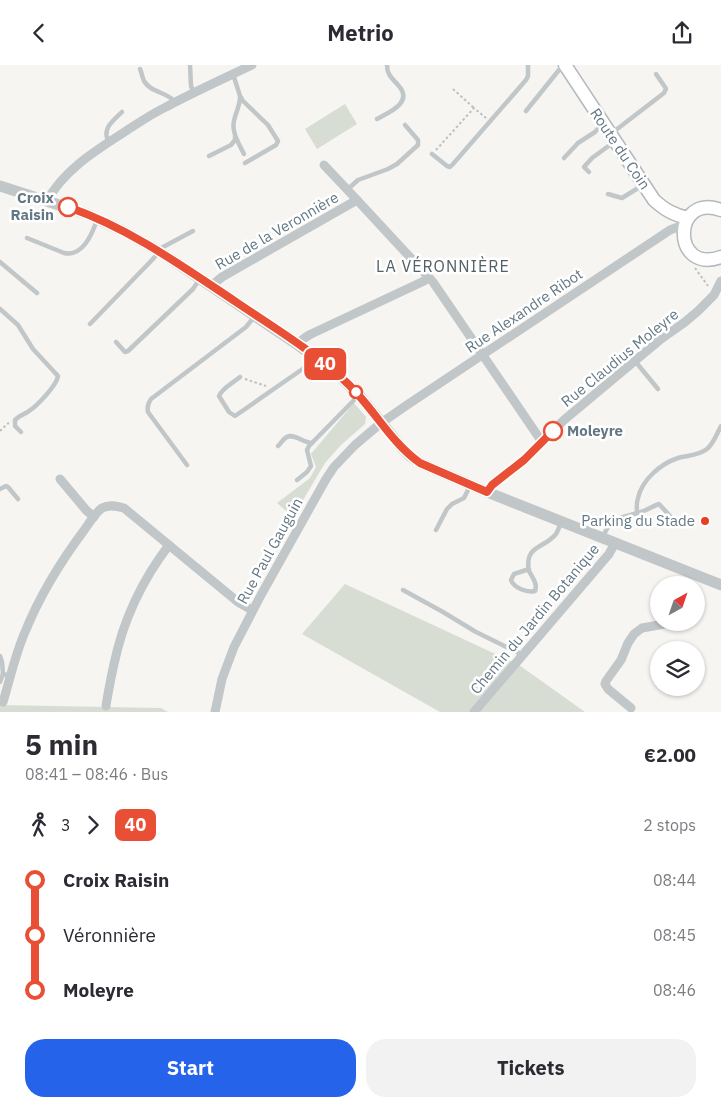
<!DOCTYPE html>
<meta charset="utf-8">
<style>
:root{--surface:#fff;--page:#f2f2f3;--text:#2b2b33;--muted:#7c7c81;--accent:#2563eb}
body{margin:0;font-family:"IBM Plex Sans",sans-serif;background:var(--page);color:var(--text);height:100vh;display:flex;flex-direction:column;font-size:19px;white-space:nowrap}
*{box-sizing:border-box;margin:0}
p{font-size:16px;color:var(--muted)}
.icon{flex:none;width:28px;height:28px;fill:none;stroke:currentColor;stroke-width:2;stroke-linecap:round;stroke-linejoin:round}
.map{position:relative;height:647px;overflow:hidden}
.drawer{display:flex;flex-direction:column;background:var(--surface);flex:1}
.drawer>*{flex:none}
.badge{padding:0 10px;border-radius:8px;font-size:18px;line-height:32px}
.needle{width:32px;rotate:40deg}
.buttons{position:absolute;left:650px;top:511px;display:grid;gap:10px}
.buttons a{display:grid;place-items:center;width:55px;height:55px;border-radius:50%;background:var(--surface);box-shadow:0 1px 4px #0004;font-size:25px}
.map>.badge{position:absolute;translate:-50% -50%;box-shadow:0 0 0 2px #fff}
.legs{display:flex;align-items:center;gap:8px;height:55px;padding:0 25px;font-size:16px}
.legs p{margin-inline-start:auto}
.head{display:flex;align-items:center;justify-content:space-between;height:85px;padding:0 25px}
h1{font-size:28px;font-weight:700;line-height:38px}
.action{display:flex;gap:10px;margin-top:auto;padding:10px 25px}
.action a{flex:1;height:58px;border-radius:20px;background:var(--accent);color:#fff;font-size:20px;font-weight:700;line-height:58px;text-align:center}
.action a+a{background:var(--page);color:var(--text)}
ul{padding:0 25px;list-style:none}
li{display:flex;align-items:center;gap:18px;height:55px;font-size:19px}
li i{display:grid;place-items:center;width:8px;height:100%;margin:0 6px;background:currentColor}
li i::after{content:'';width:12px;height:12px;margin:-6px;border:4px solid;border-radius:50%;background:var(--surface)}
li p{margin-inline-start:auto}
li:first-child i{background:linear-gradient(#0000 50%,currentColor 0)}
li:last-child i{background:linear-gradient(currentColor 50%,#0000 0)}
header{display:flex;justify-content:space-between;align-items:center;height:65px;padding:0 25px;background:var(--surface);font-size:22px;font-weight:700}
.map>svg:first-child{display:block}
.green{fill:#d7ddd3}
.lines{fill:none;stroke-linecap:round;stroke-linejoin:round}
.secondary-casing{stroke:#b3b9bd;stroke-width:15}
.path{stroke:#bdbfc1;stroke-width:2;stroke-dasharray:2.5 2.5;stroke-linecap:butt}
.service{stroke:#c1c6c8;stroke-width:4.5}
.minor{stroke:#c1c6c8;stroke-width:9}
.tertiary{stroke:#c1c6c8;stroke-width:11}
.secondary{stroke:#fff;stroke-width:12}
.line-1-casing{stroke:#fff;stroke-width:11}
.line-1{stroke:#e94f35;stroke-width:8}
.stop-1-dot{fill:#fff;stroke:#e94f35;stroke-width:2.5}
.poi-dot{fill:#e83e20;stroke:#fff;stroke-width:2}
.labels{text-anchor:middle;stroke-width:5;stroke-linejoin:round;paint-order:stroke}
.street-label{font-size:15px;fill:#647884;stroke:#fff}
.stop-label{font-size:15px;font-weight:bold;fill:#647884;stroke:#fff;text-anchor:end}
.poi-label{font-size:15px;fill:#647884;stroke:#fff;text-anchor:end}
.neighbourhood-label{font-size:16px;letter-spacing:1px;fill:#526068;stroke:#fff}
</style>
<header><svg class="icon" aria-label="back" viewBox="0 0 24 24"><path d="M15 5l-7 7 7 7"/></svg>Metrio<svg class="icon" aria-label="share" viewBox="0 0 24 24"><path d="M12 15V3M7 8l5-5 5 5M5 13v7h14v-7"/></svg></header>
<div class="map">
<svg width="721" height="647" viewBox="0 0 721 647">
<rect width="100%" height="100%" fill="#f6f5f2"/>
<!-- green -->
<g class="green">
<polygon points="345,39 357,59 317,84 305,64"/>
<polygon points="354,338 366,352 365,359 341,380 325,398 293,452 277,438 310,413 316,402 311,389"/>
<polygon points="345,519 519,600 585,647 440,647 302,569"/>
<polygon points="0,640 161,643 168,647 0,647"/>
</g>
<g class="lines">
<defs>
<g id="secondary">
<path d="M565,0L654,135C665,145 674,150 688,153"/>
<path d="M721,145C672,127 671,210 721,192"/>
</g>
</defs>
<!-- secondary casing -->
<use href="#secondary" class="secondary-casing"/>
<!-- path -->
<g class="path">
<polyline points="453,24 474,43"/>
<polyline points="436,85 474,43 486,53"/>
<polyline points="695,203 708,221"/>
<polyline points="245,314 266,321"/>
<polyline points="0,366 7,359 9,358"/>
</g>
<!-- service -->
<g class="service">
<polyline points="190,0 191,21 194,28"/>
<path d="M140,4C142,8 142,12 144,16C151,28 168,27 175,37"/>
<polyline points="233,9 240,31 243,36 268,60 278,76 276,80 245,98"/>
<path d="M240,32C240,39 237,45 235,52C230,65 238,77 244,89"/>
<polyline points="526,46 559,5 564,1"/>
<path d="M377,54C390,47 414,37 398,20C392,13 387,10 387,0"/>
<polyline points="612,68 664,28 666,24 665,22 656,9"/>
<path d="M109,77C101,64 113,56 122,47"/>
<polyline points="432,89 447,101 450,102 453,99 526,15 528,11 528,0"/>
<polyline points="209,91 231,80 235,75 235,72"/>
<polyline points="564,93 578,78 595,67 602,59"/>
<polyline points="589,107 584,102 592,93 614,77"/>
<polyline points="347,125 358,115 388,104 397,99 418,80 418,75 405,60"/>
<polyline points="608,129 622,133 643,120"/>
<path d="M27,173L64,188C83,192 92,169 97,155"/>
<polyline points="0,197 37,228"/>
<path d="M0,244L18,260L33,284L58,311C57,320 37,341 29,346C24,350 19,350 15,355V361L21,367"/>
<polyline points="90,259 152,195 163,182 193,166"/>
<polyline points="116,277 125,287 128,286 193,224 199,215"/>
<polyline points="635,296 658,324"/>
<path d="M240,312C233,318 222,323 219,331L229,347L235,351L304,303L315,293"/>
<path d="M278,381C281,378 284,373 287,372C294,368 303,378 312,378"/>
<path d="M187,400L148,347C147,342 148,338 151,334L246,262L255,251"/>
<polyline points="297,415 307,407 311,401 307,385 309,381 358,331"/>
<polyline points="0,424 6,421 8,422 18,434"/>
<path d="M637,448C637,443 636,438 638,433C642,415 660,399 678,393C688,390 698,391 707,384C714,378 717,368 721,361"/>
<polyline points="436,465 447,444 452,439 464,433 470,421"/>
<path d="M603,472C611,451 622,453 641,447C647,445 653,441 659,439L670,451"/>
<path d="M529,504L514,509L511,515C514,523 527,528 535,526C538,519 532,512 529,506C524,480 544,484 556,469C558,466 559,462 561,458"/>
<polyline points="403,525 443,547 476,567 523,590"/>
<polyline points="0,591 2,597 3,609 10,611"/>
<polyline points="0,617 3,609"/>
</g>
<!-- minor -->
<g class="minor">
<polyline points="324,100 357,135"/>
<path d="M47,136C64,105 95,86 123,68C137,59 151,49 166,42C194,27 223,14 252,0"/>
<polyline points="213,222 216,217 222,212 357,135 433,217 542,377"/>
<polyline points="298,280 302,275 309,270 424,216 429,212"/>
<polyline points="60,414 86,445 94,452"/>
<polyline points="487,427 492,420 523,395 564,355 661,274 685,257 698,246 714,230 721,216"/>
<path d="M3,637C10,614 15,590 25,567C40,530 61,496 85,464C90,457 95,448 102,443C109,439 117,441 124,443L238,537L252,545"/>
<path d="M106,641C108,627 111,613 114,599C123,556 143,514 169,480"/>
<polyline points="631,643 608,624 605,619 606,616 621,595 628,578 634,569 642,563 670,558"/>
<polyline points="215,647 222,614 234,582 261,530 326,414 334,402 355,380 381,358 407,340 670,165 678,162 684,161"/>
<polyline points="474,647 609,489 615,478"/>
</g>
<!-- tertiary -->
<polyline class="tertiary" points="0,121 87,149 123,166 159,186 298,280 334,306 359,330 402,383 410,391 420,398 487,427 721,520"/>
<!-- secondary -->
<use href="#secondary" class="secondary"/>
</g>
<g class="lines">
<defs>
<path id="line-1" d="M68,142C129,163 182,201 236,237C273,262 313,286 346,317C373,342 390,377 420,398L487,427L492,420L524,395L553,366"/>
</defs>
<!-- line-1 casing -->
<use href="#line-1" class="line-1-casing"/>
<!-- line-1 -->
<use href="#line-1" class="line-1"/>
</g>
<!-- markers -->
<g class="stop-1-dot">
<circle cx="68" cy="142" r="9"/>
<circle cx="356" cy="327" r="6"/>
<circle cx="553" cy="366" r="9"/>
</g>
<circle class="poi-dot" cx="705" cy="456" r="5"/>
<g class="labels">
<!-- street labels -->
<g class="street-label">
<text transform="translate(620 84) rotate(56)" y="5">Route du Coin</text>
<text transform="translate(277 166) rotate(-30)" y="5">Rue de la Veronnière</text>
<text transform="translate(524 246) rotate(-34)" y="5">Rue Alexandre Ribot</text>
<text transform="translate(620 293) rotate(-39)" y="5">Rue Claudius Moleyre</text>
<text transform="translate(270 486) rotate(-61)" y="5">Rue Paul Gauguin</text>
<text transform="translate(535 554) rotate(-50)" y="5">Chemin du Jardin Botanique</text>
</g>
<!-- stop labels -->
<g class="stop-label">
<text x="54" y="138">Croix<tspan x="54" dy="17">Raisin</tspan></text>
<text x="567" y="371" text-anchor="start">Moleyre</text>
</g>
<!-- poi labels -->
<g class="poi-label">
<text x="695" y="461">Parking du Stade</text>
</g>
<!-- neighbourhood labels -->
<g class="neighbourhood-label">
<text x="443" y="207">LA VÉRONNIÈRE</text>
</g>
</g>
</svg>
<div class="buttons">
<a><svg class="needle" viewBox="-14 -14 28 28"><path d="M0-13l5 13h-10z" fill="#e53935"/><path d="M0 13l5-13h-10z" fill="#7c7c81"/></svg></a>
<a><svg class="icon" aria-label="layers" viewBox="0 0 24 24"><path d="M12 4l9 5-9 5-9-5zM3 14l9 5 9-5"/></svg></a>
</div>
<b class="badge" style="left:325px;top:299px;background:#e94f35;color:#fff">40</b>
</div>
<section class="drawer">
<div class="head"><div><h1>5 min</h1><p>08:41 – 08:46 · Bus</p></div><b>€2.00</b></div>
<div class="legs"><svg class="icon" aria-label="walk" viewBox="0 0 24 24"><circle cx="13" cy="4" r="2"/><path d="M13 8l-2 6 4 7M11 14l-3 7M7 12l3-4h3l4 4"/></svg>3<svg class="icon" aria-label="forward" viewBox="0 0 24 24"><path d="M9 5l7 7-7 7"/></svg><b class="badge" style="background:#e94f35;color:#fff">40</b><p>2 stops</p></div>
<ul>
<li><i style="color:#e94f35"></i><b>Croix Raisin</b><p>08:44</p></li>
<li><i style="color:#e94f35"></i><span>Véronnière</span><p>08:45</p></li>
<li><i style="color:#e94f35"></i><b>Moleyre</b><p>08:46</p></li>
</ul>
<div class="action"><a>Start</a><a>Tickets</a></div>
</section>
